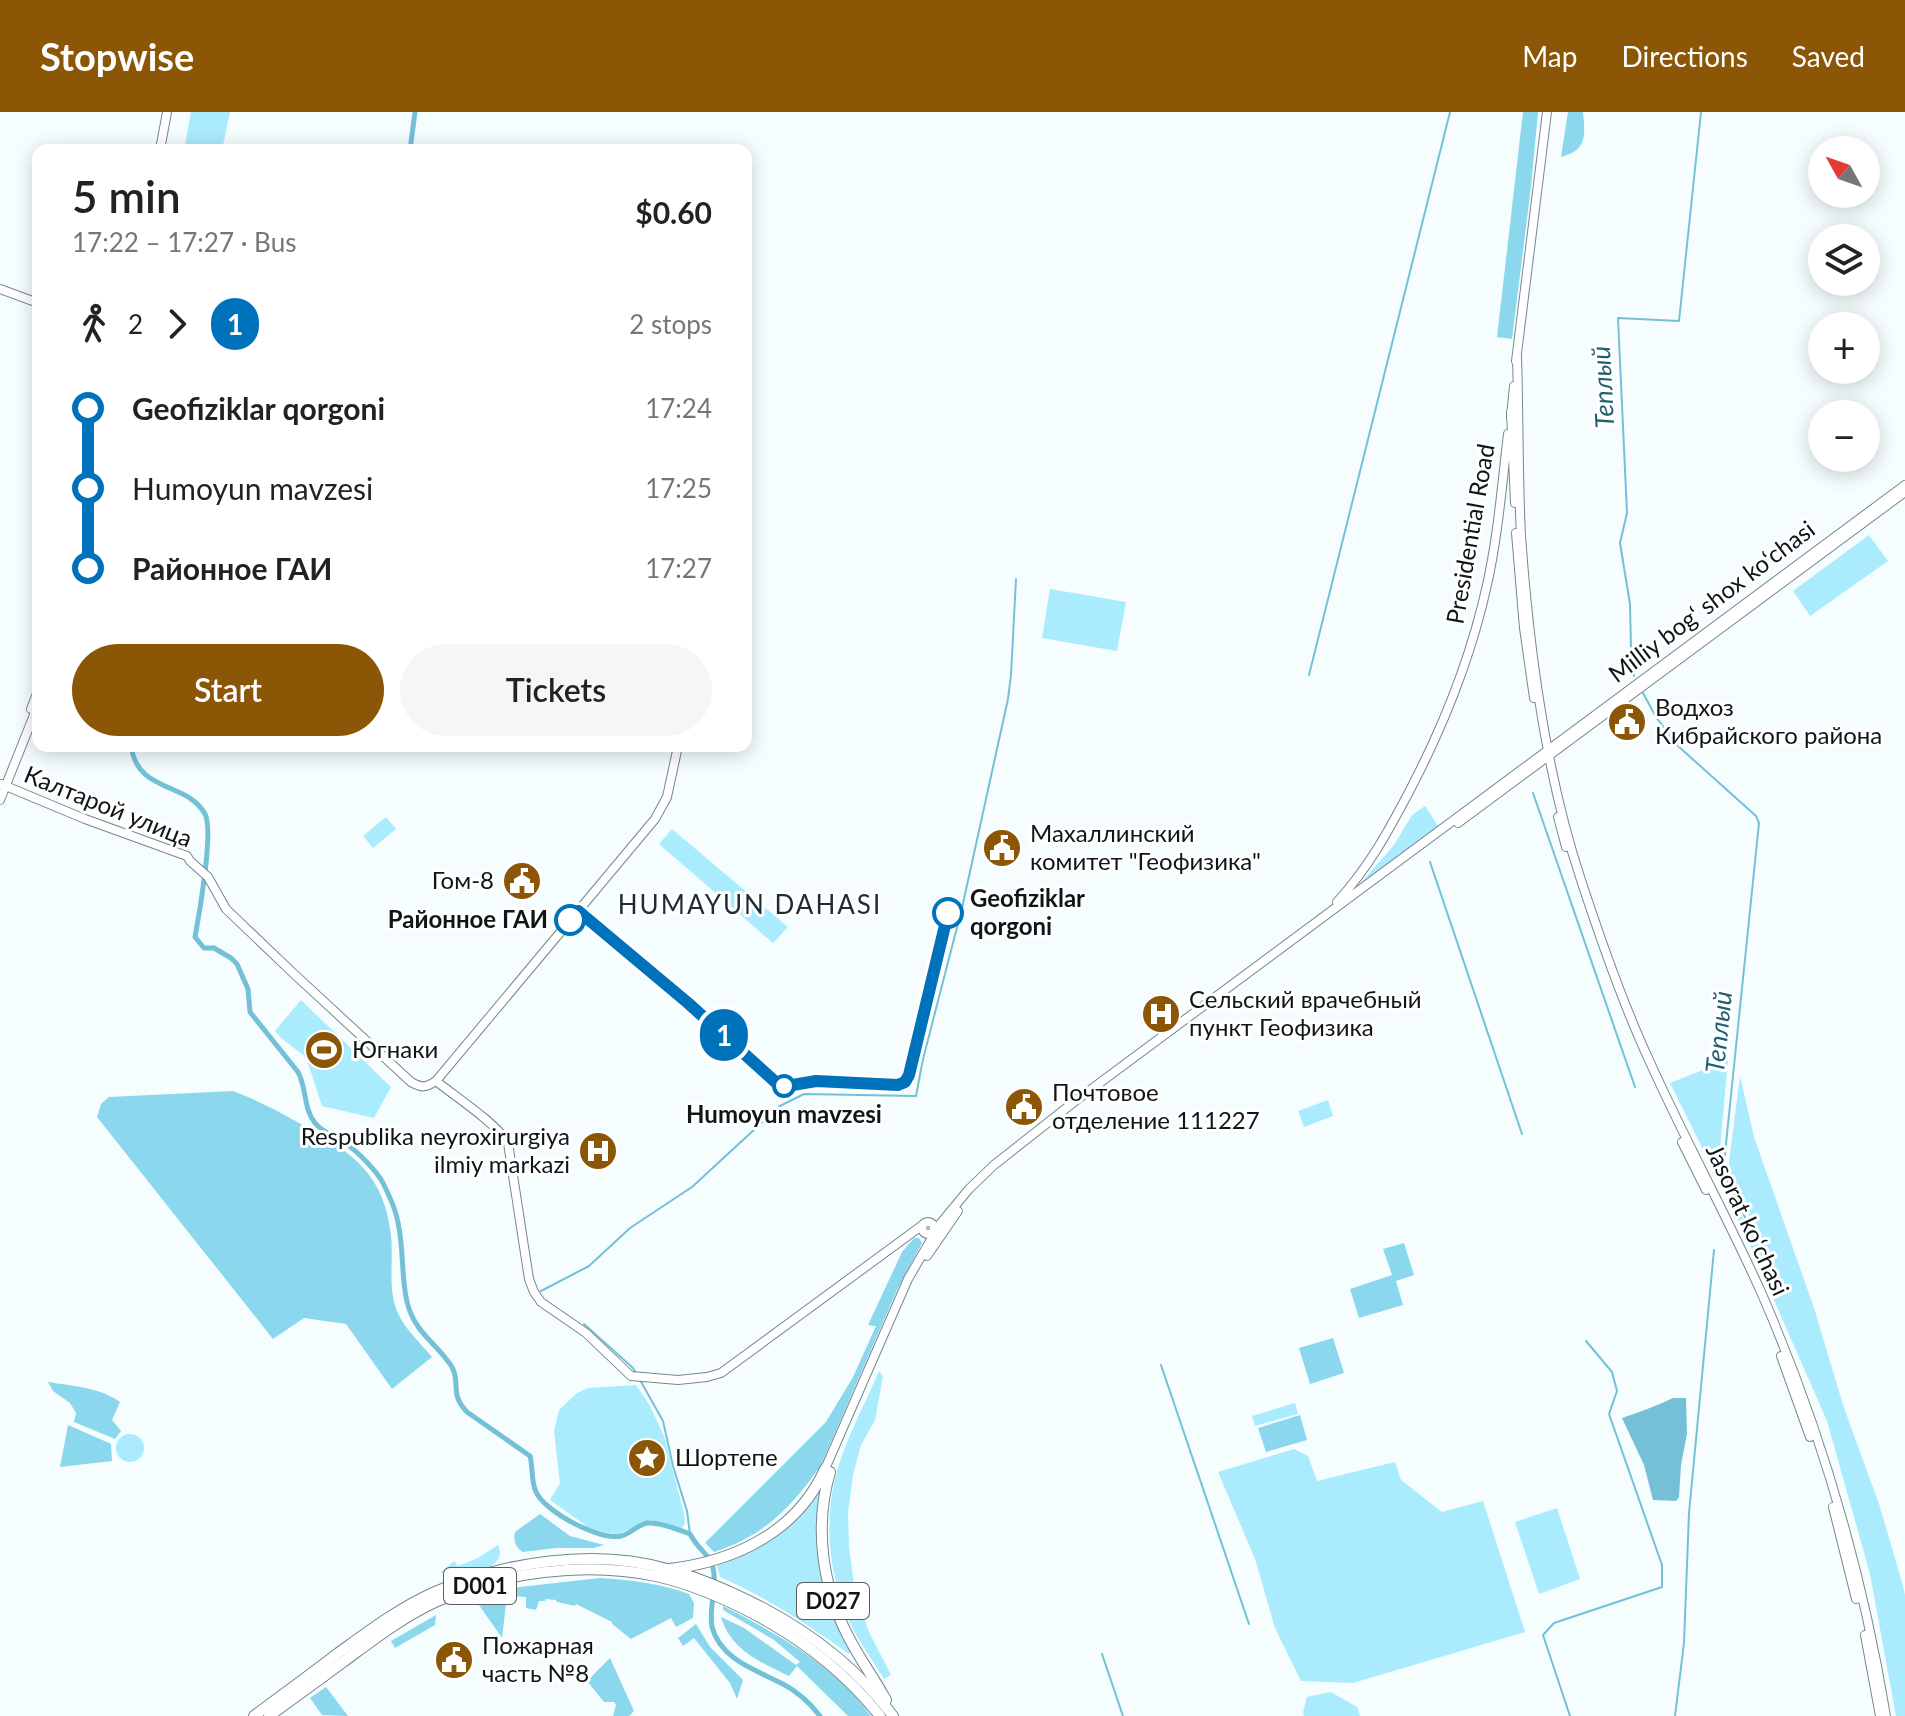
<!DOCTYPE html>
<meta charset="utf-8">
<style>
:root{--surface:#fff;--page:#f6f6f6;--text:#222;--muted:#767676;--accent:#8b5605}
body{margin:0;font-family:Lato,sans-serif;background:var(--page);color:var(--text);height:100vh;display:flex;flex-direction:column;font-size:30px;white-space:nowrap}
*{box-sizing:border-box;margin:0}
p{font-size:26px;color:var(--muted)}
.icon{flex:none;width:44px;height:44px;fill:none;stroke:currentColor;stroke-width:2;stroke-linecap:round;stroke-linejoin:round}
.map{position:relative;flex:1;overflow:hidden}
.details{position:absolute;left:32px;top:32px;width:720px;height:608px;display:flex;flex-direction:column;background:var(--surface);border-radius:16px;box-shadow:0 4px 20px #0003}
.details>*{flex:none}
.badge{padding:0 16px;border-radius:26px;font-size:28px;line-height:52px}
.needle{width:52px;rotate:310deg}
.tools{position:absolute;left:1808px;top:24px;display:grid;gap:16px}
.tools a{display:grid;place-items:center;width:72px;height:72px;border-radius:50%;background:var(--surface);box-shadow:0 4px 20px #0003;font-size:40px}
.map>.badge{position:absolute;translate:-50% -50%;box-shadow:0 0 0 4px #fff}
.legs{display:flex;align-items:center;gap:12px;height:88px;padding:0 40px;font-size:26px}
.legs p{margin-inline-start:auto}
.head{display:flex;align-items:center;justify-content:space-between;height:136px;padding:0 40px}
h1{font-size:44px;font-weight:600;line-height:60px}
.action{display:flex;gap:16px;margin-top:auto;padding:16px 40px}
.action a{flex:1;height:92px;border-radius:48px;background:var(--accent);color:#fff;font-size:32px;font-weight:600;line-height:92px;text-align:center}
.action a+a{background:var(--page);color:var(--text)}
ul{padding:0 40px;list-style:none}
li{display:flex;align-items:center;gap:28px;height:80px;font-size:30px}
li i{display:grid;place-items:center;width:12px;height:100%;margin:0 10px;background:currentColor}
li i::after{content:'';width:20px;height:20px;margin:-10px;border:6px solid;border-radius:50%;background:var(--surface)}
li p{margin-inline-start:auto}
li:first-child i{background:linear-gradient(#0000 50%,currentColor 0)}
li:last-child i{background:linear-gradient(currentColor 50%,#0000 0)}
header{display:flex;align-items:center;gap:48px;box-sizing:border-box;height:112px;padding:0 40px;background:var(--accent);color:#fff}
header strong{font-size:38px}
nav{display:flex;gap:44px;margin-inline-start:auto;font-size:28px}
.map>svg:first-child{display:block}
.green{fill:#abebfe}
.forest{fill:#8bd8ee}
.water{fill:#74c1d7}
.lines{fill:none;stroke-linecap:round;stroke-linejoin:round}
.stream{stroke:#74c1d7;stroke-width:2}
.canal{stroke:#74c1d7;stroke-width:5}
.secondary-casing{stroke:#76878c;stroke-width:10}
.highway-casing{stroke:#76878c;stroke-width:12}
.secondary{stroke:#fff;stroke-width:8}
.highway{stroke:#fff;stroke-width:10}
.line-1-casing{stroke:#fff;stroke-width:18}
.line-1{stroke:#0072bc;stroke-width:12}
.stop-1-dot{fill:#fff;stroke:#0072bc;stroke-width:4}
.labels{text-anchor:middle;stroke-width:6;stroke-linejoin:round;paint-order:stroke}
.shield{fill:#fff;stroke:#585c5d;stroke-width:2}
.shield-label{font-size:22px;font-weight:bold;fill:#101618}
.street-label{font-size:24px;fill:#101618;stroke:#fff}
.poi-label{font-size:24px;fill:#101618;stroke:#fff;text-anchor:start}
.stop-label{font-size:24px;font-weight:bold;fill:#101618;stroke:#fff;text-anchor:start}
.water-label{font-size:26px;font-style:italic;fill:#205f6f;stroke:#fff}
.neighbourhood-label{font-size:26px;letter-spacing:2px;fill:#1e2d32;stroke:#fff}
</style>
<header>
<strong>Stopwise</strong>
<nav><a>Map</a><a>Directions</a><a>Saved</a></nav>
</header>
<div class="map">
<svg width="1905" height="1604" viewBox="0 0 1905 1604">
<rect width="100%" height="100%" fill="#f5fdff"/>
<!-- green -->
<g class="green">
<polygon points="191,0 230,0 222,38 184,38"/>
<polygon points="1869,423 1888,449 1810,504 1793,479"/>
<polygon points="1050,477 1126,490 1117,539 1042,526"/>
<polygon points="1425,694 1438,714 1354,779 1394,733 1412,703"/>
<polygon points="386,705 396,717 373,736 363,724"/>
<polygon points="672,717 788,815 773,831 659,732"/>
<polygon points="301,888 391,975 374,1006 322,994 308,951 311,949 281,926 275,919"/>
<polygon points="1728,948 1718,1059 1749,1118 1751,1112 1748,1101 1728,1058 1740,964 1754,1025 1815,1199 1843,1293 1879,1392 1902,1470 1905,1483 1905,1604 1896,1604 1870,1462 1827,1309 1745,1122 1670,971"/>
<polygon points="1328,988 1333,1004 1304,1015 1298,999"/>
<path d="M879,1259L883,1264L875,1308L861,1333L853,1363L848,1401L849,1434L854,1473L861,1498L869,1520L891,1563L884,1567C874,1551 863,1535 854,1519C829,1471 822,1409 838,1356C847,1324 866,1290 879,1259Z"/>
<polygon points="636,1273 650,1294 664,1324 684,1402 685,1411 682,1416 651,1408 619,1422 607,1421 591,1417 550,1388 560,1371 554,1319 559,1298 577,1281 588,1276"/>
<polygon points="1295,1291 1298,1302 1255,1314 1252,1304"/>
<circle cx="130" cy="1336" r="14"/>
<polygon points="1294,1337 1308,1344 1317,1369 1395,1350 1401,1368 1442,1400 1483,1389 1525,1520 1353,1571 1301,1569 1275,1516 1255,1447 1218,1360"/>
<path d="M819,1379L818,1407L839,1514L851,1540L849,1542C808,1513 766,1485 720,1465L717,1454C759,1437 792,1416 819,1379Z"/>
<polygon points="1557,1396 1580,1467 1539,1482 1515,1410"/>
<path d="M498,1433C510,1458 464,1462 448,1468L441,1460L454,1449L458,1454L478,1446Z"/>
<polygon points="1331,1580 1357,1595 1360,1604 1304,1604 1303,1600 1307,1585"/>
</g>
<!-- forest -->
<g class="forest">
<polygon points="1523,0 1538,0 1531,75 1512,227 1497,225"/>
<path d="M1568,0H1583C1585,23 1588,38 1561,45Z"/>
<path d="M233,979C257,988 276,998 299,1011C350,1039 384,1060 391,1123C394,1151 386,1182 401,1207C409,1221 422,1233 432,1245L392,1277L346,1212L304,1206L273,1227L97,1005L101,992L109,985Z"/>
<path d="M914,1126H919L922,1131L897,1178L821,1353C791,1396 765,1423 714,1440L705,1431L826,1310L853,1265L876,1214L868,1213L902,1140Z"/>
<polygon points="1404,1131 1414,1163 1396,1169 1403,1193 1359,1206 1350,1177 1392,1163 1383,1137"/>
<polygon points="1333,1226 1344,1261 1310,1272 1299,1236"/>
<path d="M48,1270C73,1274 99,1275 120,1290L112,1308L121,1319L115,1327L74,1310L76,1301L70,1291L53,1279Z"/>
<polygon points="1300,1303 1307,1328 1266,1340 1258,1316"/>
<polygon points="68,1313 109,1331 111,1332 112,1349 60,1355"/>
<path d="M540,1402L570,1424L604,1433L594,1436H556L523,1440C516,1436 513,1429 515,1420Z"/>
<path d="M600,1466C630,1468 660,1471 689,1482L694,1491L693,1506L676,1515L671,1506L631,1527L612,1512V1510L576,1492L575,1494L557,1490L556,1488L546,1487L545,1489H539L536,1498L526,1496V1485L510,1484L511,1476Z"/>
<polygon points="505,1478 506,1492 502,1526 474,1486"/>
<path d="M723,1494C776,1521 836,1554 871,1604H848L797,1554L789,1564C760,1550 731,1538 721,1505L744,1516L796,1553L800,1550L774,1528L723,1498Z"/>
<polygon points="436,1503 435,1513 395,1536 391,1529"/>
<polygon points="696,1512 710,1535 743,1568 737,1587 730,1571 694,1526 683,1534 678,1526"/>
<polygon points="610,1546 634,1599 629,1604 613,1604 616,1593 614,1590 604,1590 587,1569"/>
<polygon points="326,1575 348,1604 322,1603 310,1586"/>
</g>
<!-- water -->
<path class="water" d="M1673,1286H1686L1687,1322L1681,1353L1679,1385L1676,1389L1653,1388L1644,1353L1622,1306C1640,1300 1656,1294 1673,1286Z"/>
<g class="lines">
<!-- stream -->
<g class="stream">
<polyline points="1309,563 1450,0"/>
<polyline points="1634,564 1631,536 1630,492 1620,431 1627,401 1618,206 1679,209 1701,0"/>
<polyline points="1643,581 1656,605 1678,634 1756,704 1759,711 1723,1061 1748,1111"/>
<polyline points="1533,681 1635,975"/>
<polyline points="1430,750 1522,1022"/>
<polyline points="541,1179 589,1154 630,1116 692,1075 780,994 804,982 916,984 923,947 962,796 1008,587 1011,563 1016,467"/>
<polyline points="584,1212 633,1256 637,1263"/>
<polyline points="1161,1253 1249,1512"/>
<polyline points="640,1268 663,1309 673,1354 687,1399 690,1422"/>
<polyline points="1102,1542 1123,1604"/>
<polyline points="1570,1604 1543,1523 1554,1511 1662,1475 1662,1453 1609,1302 1617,1279 1612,1260 1586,1229"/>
<polyline points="1675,1604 1684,1531 1689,1401 1714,1138"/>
</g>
<!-- canal -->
<g class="canal">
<polyline points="410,38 415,0"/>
<path d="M131,634C138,682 187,669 205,702C214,718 199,804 195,825L204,836H214L231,846L237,852L248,877L250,900L298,960C307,976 303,996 315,1011C323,1021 335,1024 345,1031C357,1039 377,1059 383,1071C389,1083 396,1097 398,1111C404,1137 401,1164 407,1190C415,1222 437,1231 452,1255C461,1272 449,1281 467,1300L530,1344C533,1355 531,1370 536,1380C545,1400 600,1429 621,1424C631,1422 638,1412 648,1411C659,1410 680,1418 690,1422C703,1446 716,1441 714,1474"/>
<path d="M713,1484C712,1494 710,1505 712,1515C721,1548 756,1558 783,1572C798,1580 810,1591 820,1604"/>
</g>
<defs>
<g id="secondary">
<polyline points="160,38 167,0"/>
<polyline points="0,177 38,191"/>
<path d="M1517,245C1519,304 1518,364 1521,424C1529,536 1545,660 1581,768C1601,829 1622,890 1649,948C1684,1026 1726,1102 1761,1180C1820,1315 1862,1459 1886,1604"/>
<polyline points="1516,249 1547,0"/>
<polyline points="1511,300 1515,391"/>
<polyline points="1511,305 1514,274"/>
<polyline points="1516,421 1524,516 1534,586"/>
<polyline points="31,597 38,579"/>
<path d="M1,672L85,707L187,744L190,749L208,765L226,797L293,861L411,970C422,976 425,976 436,969L655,707L667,685L678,634"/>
<polyline points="0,688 38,593"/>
<polyline points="1558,705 1566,735"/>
<polyline points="1458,711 1905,380"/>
<path d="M1337,790C1369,755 1388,720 1410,678C1444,613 1471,545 1487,473C1498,424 1502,372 1508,322"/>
<path d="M436,969C456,985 496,1011 508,1031L529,1167L534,1180L541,1190L586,1221L631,1264L678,1268L707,1265L721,1261L924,1112"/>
<polyline points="1682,1030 1706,1078"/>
<circle cx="928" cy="1116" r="6"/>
<polyline points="927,1144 958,1099"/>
<polyline points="1781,1244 1810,1325"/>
<polyline points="825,1357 908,1167 940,1112 969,1077 994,1053 1074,990 1905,373"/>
<polyline points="1833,1395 1856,1487"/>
<polyline points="1865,1523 1880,1604"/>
</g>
<g id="highway">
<path d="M830,1360C814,1414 822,1474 848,1524C859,1546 874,1566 886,1588"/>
<path d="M670,1457C735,1449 797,1420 825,1357"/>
<path d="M254,1604C282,1583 310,1563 337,1542C369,1519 399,1496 435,1480C503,1450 595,1436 667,1457C700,1466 732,1480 763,1496C814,1523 858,1557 893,1604"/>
<path d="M269,1604C294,1586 319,1568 343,1550C373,1528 401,1506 435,1490C502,1460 584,1449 656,1464C692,1472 726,1487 758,1504C806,1530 846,1561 880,1604"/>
</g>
</defs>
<!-- secondary casing -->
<use href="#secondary" class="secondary-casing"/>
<!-- highway casing -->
<use href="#highway" class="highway-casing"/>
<!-- secondary -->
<use href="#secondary" class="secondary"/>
<!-- highway -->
<use href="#highway" class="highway"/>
</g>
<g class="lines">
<defs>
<polyline id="line-1" points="570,808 578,799 583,803 688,891 781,975 816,969 898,973 905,970 909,963 948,801"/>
</defs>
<!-- line-1 casing -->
<use href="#line-1" class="line-1-casing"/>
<!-- line-1 -->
<use href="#line-1" class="line-1"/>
</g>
<!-- icons -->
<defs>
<symbol id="civic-disc" viewBox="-11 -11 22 22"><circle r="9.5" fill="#8b5605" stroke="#fff"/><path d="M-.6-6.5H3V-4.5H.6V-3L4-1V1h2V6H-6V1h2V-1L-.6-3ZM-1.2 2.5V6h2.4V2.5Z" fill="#fff"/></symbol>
<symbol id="hospital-disc" viewBox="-11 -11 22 22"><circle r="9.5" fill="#8b5605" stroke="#fff"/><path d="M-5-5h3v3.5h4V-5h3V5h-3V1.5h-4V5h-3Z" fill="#fff"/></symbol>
<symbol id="stadium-disc" viewBox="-11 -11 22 22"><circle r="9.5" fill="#8b5605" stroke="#fff"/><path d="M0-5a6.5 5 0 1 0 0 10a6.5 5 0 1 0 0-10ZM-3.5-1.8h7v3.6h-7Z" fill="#fff"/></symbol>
<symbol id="sight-disc" viewBox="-11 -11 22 22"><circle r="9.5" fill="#8b5605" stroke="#fff"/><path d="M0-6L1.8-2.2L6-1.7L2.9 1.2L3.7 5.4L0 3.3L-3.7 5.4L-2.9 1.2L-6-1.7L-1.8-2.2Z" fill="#fff"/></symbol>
</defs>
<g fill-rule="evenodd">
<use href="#civic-disc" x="1605" y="588" width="44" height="44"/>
<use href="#civic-disc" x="980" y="714" width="44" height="44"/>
<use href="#civic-disc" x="500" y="747" width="44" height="44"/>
<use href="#hospital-disc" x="1139" y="880" width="44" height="44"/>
<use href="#stadium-disc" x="302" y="916" width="44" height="44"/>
<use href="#civic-disc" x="1002" y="973" width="44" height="44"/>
<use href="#hospital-disc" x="576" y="1017" width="44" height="44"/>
<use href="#sight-disc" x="625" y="1324" width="44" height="44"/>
<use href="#civic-disc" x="432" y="1526" width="44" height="44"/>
</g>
<!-- markers -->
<g class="stop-1-dot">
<circle cx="948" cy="801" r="14"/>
<circle cx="570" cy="808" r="14"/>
<circle cx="784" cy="974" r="10"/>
</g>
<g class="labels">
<!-- shield labels -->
<g class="shield">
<rect x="444" y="1456" width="72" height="36" rx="6"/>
<rect x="797" y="1471" width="72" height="36" rx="6"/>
</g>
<g class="shield-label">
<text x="480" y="1482">D001</text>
<text x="833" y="1497">D027</text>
</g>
<!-- street labels -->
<g class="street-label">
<text transform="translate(1471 422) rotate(-80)" y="8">Presidential Road</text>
<text transform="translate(1712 490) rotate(-37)" y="8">Milliy bog‘ shox ko‘chasi</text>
<text transform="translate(108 695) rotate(22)" y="8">Калтарой улица</text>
<text transform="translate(1747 1108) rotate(65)" y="8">Jasorat koʻchasi</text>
</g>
<!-- poi labels -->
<g class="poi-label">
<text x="1655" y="604">Водхоз<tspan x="1655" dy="28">Кибрайского района</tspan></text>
<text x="1030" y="730">Махаллинский<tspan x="1030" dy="28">комитет "Геофизика"</tspan></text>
<text x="494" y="777" text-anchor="end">Гом-8</text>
<text x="1189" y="896">Сельский врачебный<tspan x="1189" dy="28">пункт Геофизика</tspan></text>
<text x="352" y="946">Югнаки</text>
<text x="1052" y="989">Почтовое<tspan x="1052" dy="28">отделение 111227</tspan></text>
<text x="570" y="1033" text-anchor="end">Respublika neyroxirurgiya<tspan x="570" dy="28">ilmiy markazi</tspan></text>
<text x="675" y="1354">Шортепе</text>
<text x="482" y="1542">Пожарная<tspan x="482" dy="28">часть №8</tspan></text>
</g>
<!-- stop labels -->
<g class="stop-label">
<text x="970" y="795">Geofiziklar<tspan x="970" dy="28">qorgoni</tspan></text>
<text x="548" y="816" text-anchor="end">Районное ГАИ</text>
<text x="784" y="1011" text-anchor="middle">Humoyun mavzesi</text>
</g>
<!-- water labels -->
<g class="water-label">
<text transform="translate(1603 275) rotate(-93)" y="9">Теплый</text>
<text transform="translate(1719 920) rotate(-84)" y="9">Теплый</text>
</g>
<!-- neighbourhood labels -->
<g class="neighbourhood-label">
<text x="750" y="802">HUMAYUN DAHASI</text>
</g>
</g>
</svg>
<div class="tools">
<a><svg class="needle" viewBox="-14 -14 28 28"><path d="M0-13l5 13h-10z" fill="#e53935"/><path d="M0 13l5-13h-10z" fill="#767676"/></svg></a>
<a><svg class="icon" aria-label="layers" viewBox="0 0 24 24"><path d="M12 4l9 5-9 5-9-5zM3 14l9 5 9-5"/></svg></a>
<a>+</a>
<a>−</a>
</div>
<b class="badge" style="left:724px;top:923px;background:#0072bc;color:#fff">1</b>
<section class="details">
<div class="head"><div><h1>5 min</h1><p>17:22 – 17:27 · Bus</p></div><b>$0.60</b></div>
<div class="legs"><svg class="icon" aria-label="walk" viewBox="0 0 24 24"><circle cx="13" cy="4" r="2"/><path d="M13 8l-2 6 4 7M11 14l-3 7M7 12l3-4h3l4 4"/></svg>2<svg class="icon" aria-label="forward" viewBox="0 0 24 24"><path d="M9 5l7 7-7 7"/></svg><b class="badge" style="background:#0072bc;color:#fff">1</b><p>2 stops</p></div>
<ul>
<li><i style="color:#0072bc"></i><b>Geofiziklar qorgoni</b><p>17:24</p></li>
<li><i style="color:#0072bc"></i><span>Humoyun mavzesi</span><p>17:25</p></li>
<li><i style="color:#0072bc"></i><b>Районное ГАИ</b><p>17:27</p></li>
</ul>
<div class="action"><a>Start</a><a>Tickets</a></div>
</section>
</div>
